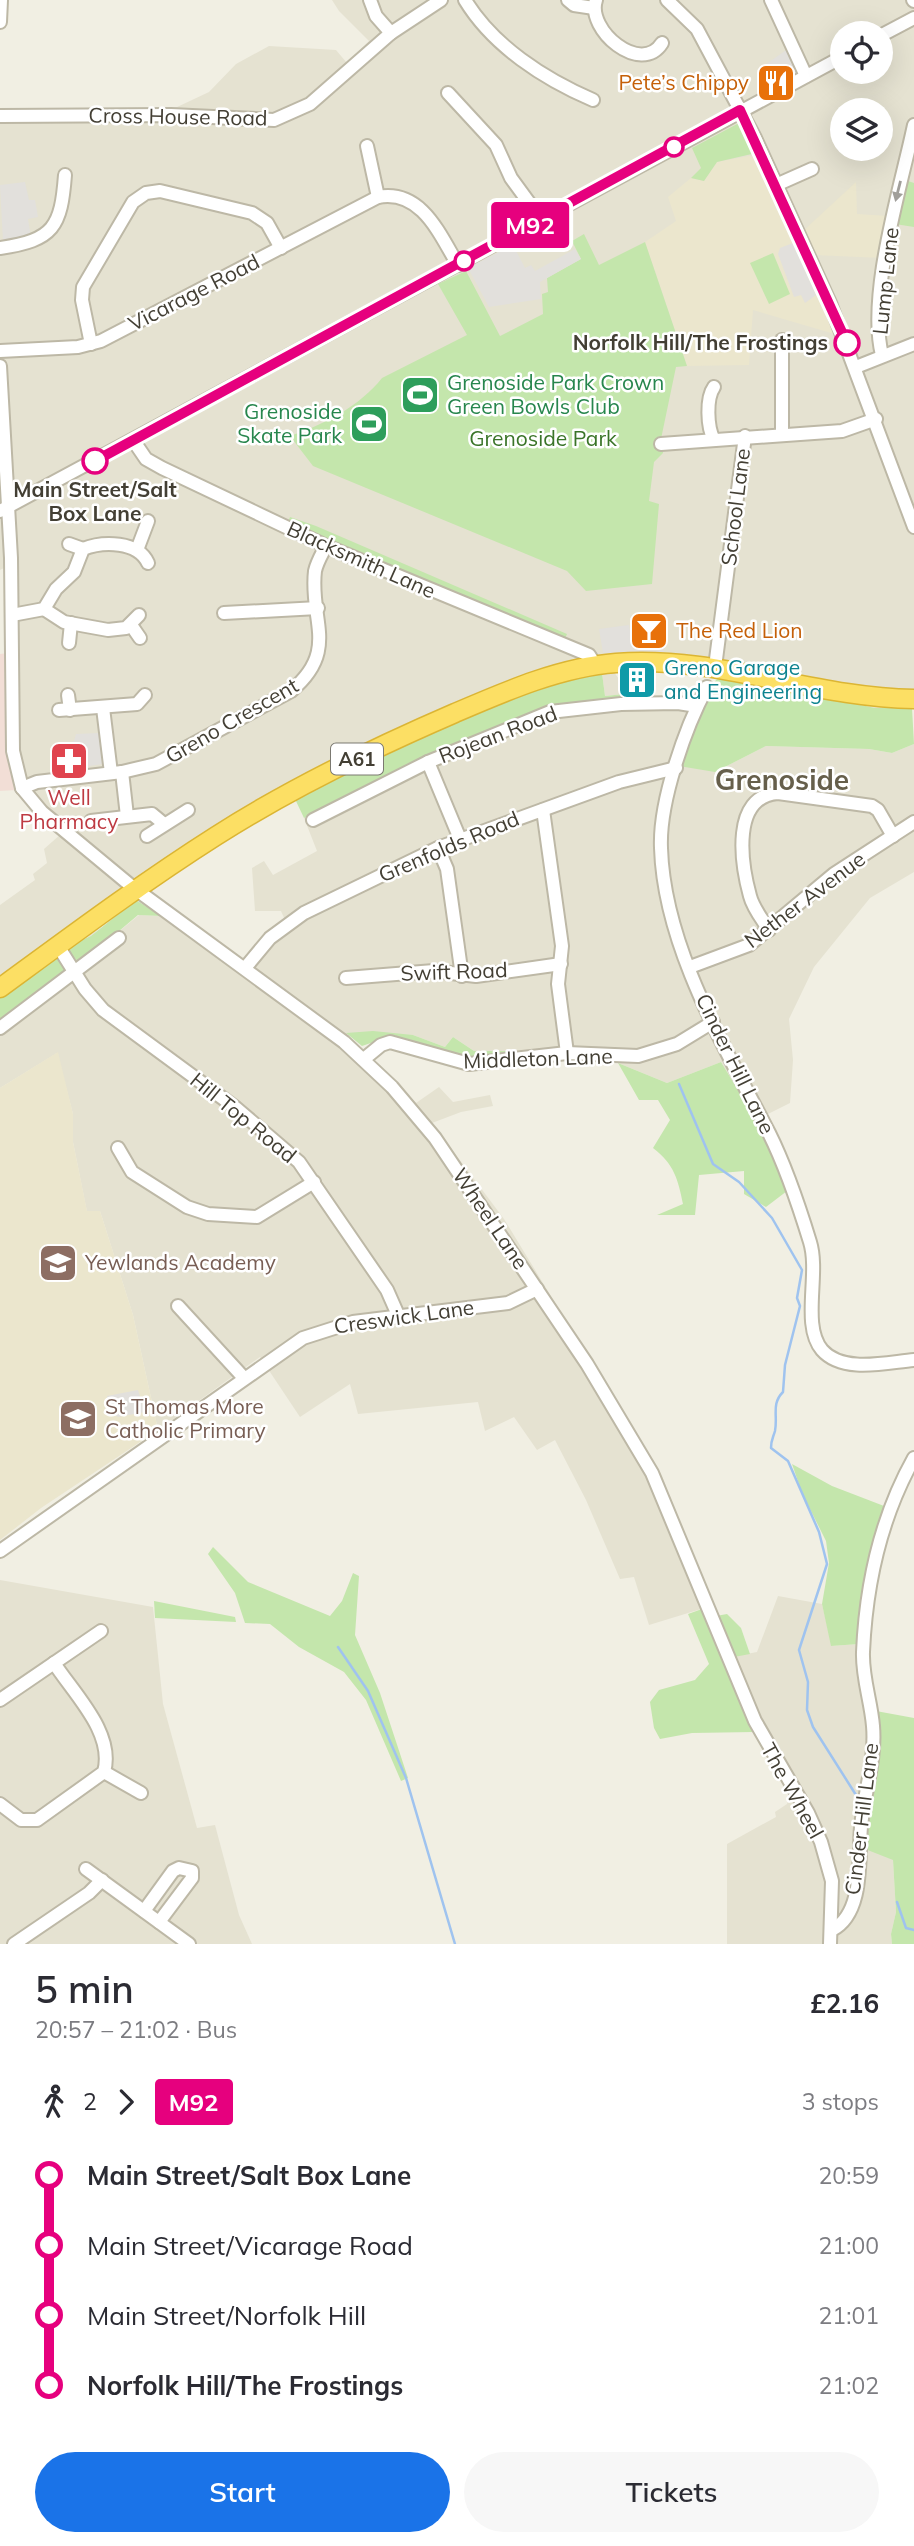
<!DOCTYPE html>
<meta charset="utf-8">
<style>
:root{--surface:#fff;--page:#f7f7f7;--text:#2b2b33;--muted:#7c7c81;--accent:#1a73e8}
body{margin:0;font-family:Mulish,sans-serif;background:var(--page);color:var(--text);height:100vh;display:flex;flex-direction:column;font-size:26px;white-space:nowrap}
*{box-sizing:border-box;margin:0}
p{font-size:23px;color:var(--muted)}
.icon{flex:none;width:38px;height:38px;fill:none;stroke:currentColor;stroke-width:2;stroke-linecap:round;stroke-linejoin:round}
.map{position:relative;height:1944px;overflow:hidden}
.panel{display:flex;flex-direction:column;background:var(--surface);flex:1}
.panel>*{flex:none}
.badge{padding:0 14px;border-radius:5px;font-size:24px;line-height:46px}
.buttons{position:absolute;left:830px;top:21px;display:grid;gap:14px}
.buttons a{display:grid;place-items:center;width:63px;height:63px;border-radius:50%;background:var(--surface);box-shadow:0 7px 28px #0002;font-size:35px}
.map>.badge{position:absolute;translate:-50% -50%;box-shadow:0 0 0 4px #fff}
.legs{display:flex;align-items:center;gap:10px;height:77px;padding:0 35px;font-size:23px}
.legs p{margin-inline-start:auto}
.summary{display:flex;align-items:center;justify-content:space-between;height:119px;padding:0 35px}
h1{font-size:38px;font-weight:600;line-height:52px}
.primary-button{display:flex;gap:14px;margin-top:auto;padding:14px 35px}
.primary-button a{flex:1;height:80px;border-radius:42px;background:var(--accent);color:#fff;font-size:28px;font-weight:600;line-height:80px;text-align:center}
.primary-button a+a{background:var(--page);color:var(--text)}
ul{padding:0 35px;list-style:none}
li{display:flex;align-items:center;gap:24px;height:70px;font-size:26px}
li i{display:grid;place-items:center;width:10px;height:100%;margin:0 9px;background:currentColor}
li i::after{content:'';width:18px;height:18px;margin:-9px;border:5px solid;border-radius:50%;background:var(--surface)}
li p{margin-inline-start:auto}
li:first-child i{background:linear-gradient(#0000 50%,currentColor 0)}
li:last-child i{background:linear-gradient(currentColor 50%,#0000 0)}
.map>svg:first-child{display:block}
.residential{fill:#e5e2d1;fill-rule:evenodd}
.education{fill:#ebe6cd}
.medical{fill:#f2ded6}
.green{fill:#c4e6ac}
.parking{fill:#e2e0dc}
.lines{fill:none;stroke-linecap:round;stroke-linejoin:round}
.stream{stroke:#9fc3ef;stroke-width:2.5}
.minor-casing{stroke:#bdb8a6;stroke-width:16}
.highway-casing{stroke:#dbb534;stroke-width:21}
.minor{stroke:#fff;stroke-width:12}
.highway{stroke:#fcdf64;stroke-width:18}
.oneway{fill:#a19f9a}
.line-1-casing{stroke:#fff;stroke-width:16}
.line-1{stroke:#e6007e;stroke-width:10}
.stop-1-dot{fill:#fff;stroke:#e6007e;stroke-width:3.5}
.labels{text-anchor:middle;stroke-width:5;stroke-linejoin:round;paint-order:stroke}
.shield{fill:#fff;stroke:#7b7971;stroke-width:2}
.shield-label{font-size:19px;font-weight:bold;fill:#433f34}
.food-label{font-size:21px;fill:#c56008;stroke:#fff;text-anchor:end}
.street-label{font-size:21px;fill:#433f34;stroke:#fff}
.stop-label{font-size:21px;font-weight:bold;fill:#433f34;stroke:#fff;text-anchor:end}
.leisure-label{font-size:21px;fill:#27864d;stroke:#fff;text-anchor:start}
.park-label{font-size:21px;fill:#3a7428;stroke:#fff}
.culture-label{font-size:21px;fill:#0d838f;stroke:#fff;text-anchor:start}
.health-label{font-size:21px;fill:#be3a42;stroke:#fff}
.education-label{font-size:21px;fill:#785e54;stroke:#fff;text-anchor:start}
.district-label{font-size:28px;font-weight:bold;fill:#665f4b;stroke:#fff}
</style>
<div class="map">
<svg width="914" height="1944" viewBox="0 0 914 1944">
<rect width="100%" height="100%" fill="#f1efe3"/>
<!-- residential -->
<g class="residential">
<path d="M332,0H914V708H875L722,675L672,670L614,672L623,685L624,694L605,696L602,673L571,678L503,702L413,741L308,791L229,838L116,914L91,936L74,942L0,995V905L35,880L33,874L47,863L44,849L61,834L16,790L7,748L6,567L0,570V110L175,108L209,92L236,64L269,46L336,50L347,63L369,41L339,11ZM842,33H880V72H842ZM842,110H880V149H842Z"/>
<polygon points="705,698 715,772 766,746 869,749 892,753 914,744 914,872 870,898 814,967 789,1019 793,1060 790,1103 756,1120 721,1062 667,1083 618,1063 582,1059 512,1064 507,1051 474,1051 453,1037 445,1047 413,1035 347,1034 416,1103 439,1087 453,1102 490,1095 493,1106 461,1112 432,1123 504,1219 593,1365 607,1406 616,1400 662,1476 711,1606 649,1625 634,1577 620,1579 586,1500 555,1440 537,1450 514,1417 485,1431 478,1402 358,1414 350,1384 300,1417 260,1357 158,1430 133,1315 100,1211 87,1212 73,1142 73,1114 57,1053 0,1088 0,1020 66,975 139,915 160,916 168,909 242,960 285,920 281,911 255,911 252,868 264,861 273,875 317,851 304,818 491,729 563,707 627,700"/>
<polygon points="0,1580 153,1607 163,1704 197,1828 215,1825 239,1915 252,1944 0,1944"/>
<polygon points="778,1596 822,1604 832,1646 859,1644 868,1667 893,1860 896,1912 891,1934 892,1944 727,1944 727,1844 776,1817 775,1812 787,1804 790,1792 754,1732 726,1658 757,1652"/>
</g>
<!-- education -->
<g class="education">
<polygon points="754,155 838,335 753,310 749,365 687,366 645,242 676,221 668,197 691,178 704,181 717,162"/>
<polygon points="856,182 857,214 888,216 882,258 814,255 803,231"/>
<polygon points="58,1052 73,1114 73,1142 87,1211 100,1211 133,1315 158,1430 41,1508 0,1540 0,1088"/>
</g>
<!-- medical -->
<polygon class="medical" points="8,653 7,748 16,790 0,791 0,654"/>
<!-- green -->
<g class="green">
<polygon points="739,123 756,153 717,162 704,181 691,178 701,168 692,148"/>
<polygon points="908,181 914,183 914,227 895,224"/>
<path d="M584,234L599,265L645,242L687,366L676,367L661,439L663,453L654,462L649,501L659,504L652,584L586,591L567,571L313,466L290,436C323,425 360,406 382,378L467,335L438,284L466,271L500,336L543,314L542,294L548,292L547,278L581,259L572,241Z"/>
<polygon points="773,253 790,294 769,304 750,263"/>
<polygon points="290,517 316,526 567,634 564,641 288,522"/>
<path d="M602,673L605,696L624,694L627,700L563,707L491,729L304,818L295,799C342,770 395,749 445,727C496,705 548,682 602,673Z"/>
<path d="M722,675L875,708H912L914,744L892,753L869,749L766,746L715,772L679,766C687,745 703,686 722,675Z"/>
<polygon points="136,900 161,916 138,915 80,964 68,951 68,946 91,936"/>
<polygon points="57,955 70,971 0,1020 0,995"/>
<polygon points="373,1031 413,1035 445,1047 453,1037 474,1051 507,1051 510,1054 474,1059 413,1044 394,1035 362,1046 346,1033"/>
<path d="M721,1062L756,1120L787,1191L766,1207L744,1194V1171L699,1175L695,1215H657L683,1204C678,1179 674,1164 653,1148L670,1120L658,1100H639L618,1063L667,1083Z"/>
<polygon points="792,1464 832,1486 884,1506 871,1553 859,1644 831,1646 822,1604 829,1563 826,1541 802,1493"/>
<polygon points="213,1547 248,1582 330,1616 342,1601 353,1573 359,1576 355,1635 380,1693 408,1778 401,1781 366,1700 344,1672 299,1647 270,1624 245,1623 235,1593 208,1554"/>
<polygon points="154,1601 235,1617 236,1622 155,1618"/>
<polygon points="702,1609 726,1658 754,1732 692,1733 660,1739 654,1728 650,1702 659,1690 695,1680 709,1664 688,1614"/>
<polygon points="727,1614 741,1628 750,1654 734,1657 716,1616"/>
<polygon points="876,1711 914,1718 914,1944 892,1944 891,1934 896,1912 893,1860 865,1849"/>
</g>
<!-- parking -->
<g class="parking">
<polygon points="789,48 803,78 782,86 765,65"/>
<polygon points="25,182 29,200 35,200 38,217 28,219 31,237 3,242 0,185"/>
<polygon points="793,243 816,295 805,303 801,295 794,297 778,254 780,248"/>
<polygon points="513,245 525,268 531,265 535,271 575,249 581,259 540,282 541,299 489,307 468,268"/>
<polygon points="629,625 632,642 664,644 664,657 603,653 599,629"/>
<polygon points="100,733 103,764 83,767 81,752 67,749 68,743 74,741 76,734"/>
<polygon points="138,1390 145,1412 118,1417 109,1410 107,1396"/>
</g>
<g class="lines">
<!-- stream -->
<g class="stream">
<path d="M679,1084L713,1164L739,1182L772,1218L802,1270L797,1298L800,1306L785,1365L783,1392C771,1404 778,1416 775,1431C773,1438 771,1440 771,1448L788,1461L819,1532L827,1564L799,1650L808,1682L807,1710L813,1727L856,1795"/>
<polyline points="338,1647 368,1691 406,1778 455,1944"/>
<polyline points="897,1902 906,1928 914,1930"/>
</g>
<defs>
<g id="minor">
<polyline points="370,0 376,16 391,33"/>
<path d="M465,0C493,46 544,79 593,100"/>
<polyline points="568,0 574,5 594,8"/>
<path d="M596,0C586,30 641,76 662,43"/>
<polyline points="667,0 697,29 755,138 830,303 914,527"/>
<polyline points="771,0 806,76"/>
<polyline points="913,0 914,1"/>
<polyline points="0,22 1,0"/>
<polyline points="880,36 914,18"/>
<polyline points="448,93 496,145 511,178 541,219"/>
<polyline points="0,116 171,115 274,120 310,104 391,33 441,0"/>
<polyline points="367,146 378,197"/>
<polyline points="776,185 812,169"/>
<path d="M0,248C54,240 61,227 65,175"/>
<polyline points="782,340 782,434"/>
<polyline points="91,344 82,300 83,287 133,202 146,193 160,191 252,213 267,223 281,248"/>
<path d="M0,351L78,347L101,341L378,197C421,189 439,233 458,265"/>
<path d="M882,355C867,295 901,187 914,125"/>
<polyline points="0,366 11,558 13,751 22,788 42,812 130,885 344,1042 392,1087 435,1138 587,1364 652,1473 755,1721 808,1813 821,1842 832,1881 830,1944"/>
<polyline points="856,367 914,344"/>
<polyline points="133,440 146,459 162,468 326,546 589,655 596,666"/>
<path d="M714,440C707,427 706,398 714,387"/>
<polyline points="661,444 842,431 876,419"/>
<polyline points="0,511 842,57"/>
<polyline points="69,544 83,549"/>
<polyline points="137,550 148,521"/>
<polyline points="44,609 64,622 108,630 126,628 139,615"/>
<polyline points="224,613 318,608"/>
<path d="M12,615L44,609L56,589L74,572L83,549C103,541 138,541 148,563"/>
<polyline points="131,625 140,638"/>
<polyline points="69,643 71,623"/>
<polyline points="715,667 745,436"/>
<path d="M707,687C685,728 659,802 661,848C664,947 725,1047 769,1133C786,1167 799,1206 810,1242C820,1274 801,1325 822,1350C843,1374 888,1362 914,1360"/>
<polyline points="68,695 70,710"/>
<polyline points="103,708 111,773"/>
<polyline points="59,710 137,704 145,695"/>
<polyline points="428,762 460,839"/>
<polyline points="122,772 127,816"/>
<path d="M22,788L37,782L122,772L156,764L291,691C340,650 309,620 315,571C317,562 322,554 326,546"/>
<polyline points="543,810 562,946 558,984 567,1053"/>
<polyline points="313,820 428,762 550,712 621,704 678,703 697,706"/>
<polyline points="91,821 152,814 164,824"/>
<polyline points="147,836 188,810"/>
<polyline points="438,848 447,869 462,976"/>
<path d="M769,930C762,919 753,908 750,896C741,863 731,796 778,793L872,806L878,810L893,836"/>
<polyline points="58,946 85,989 103,1010 236,1108 299,1162 387,1290 398,1315"/>
<polyline points="690,967 749,945 834,874 914,822"/>
<polyline points="245,968 270,938 304,913 438,848 619,782 676,768"/>
<polyline points="346,978 434,971 476,976 561,964"/>
<polyline points="0,1028 119,938"/>
<polyline points="364,1059 381,1045 390,1042 469,1064 567,1053 638,1056 677,1044 713,1022"/>
<polyline points="118,1148 132,1172 187,1207 208,1214 257,1217 314,1182"/>
<polyline points="178,1306 244,1378"/>
<polyline points="0,1551 303,1338 353,1322 508,1303 537,1289"/>
<polyline points="0,1700 101,1631"/>
<polyline points="104,1772 141,1793"/>
<path d="M0,1804L21,1820H37L104,1772C115,1733 74,1694 54,1663"/>
<polyline points="86,1869 189,1944"/>
<polyline points="144,1911 173,1871 179,1868 192,1871 192,1878 159,1922"/>
<path d="M832,1930C865,1913 858,1857 861,1827C864,1793 876,1760 873,1726C871,1701 862,1677 863,1652C866,1584 881,1517 914,1458"/>
<polyline points="14,1944 89,1893 102,1880"/>
</g>
<path id="highway" d="M0,988C71,936 142,883 216,836C291,788 374,748 455,713C506,691 561,667 616,663C718,655 813,698 914,699"/>
</defs>
<!-- minor casing -->
<use href="#minor" class="minor-casing"/>
<!-- highway casing -->
<use href="#highway" class="highway-casing"/>
<!-- minor -->
<use href="#minor" class="minor"/>
<!-- highway -->
<use href="#highway" class="highway"/>
</g>
<!-- one-way arrows -->
<defs><path id="oneway-solid" d="M-6-.8H1V-3.2L6.5 0L1 3.2V.8H-6Z" transform="scale(1.75)"/></defs>
<use class="oneway" href="#oneway-solid" transform="translate(898 191) rotate(104)"/>
<g class="lines">
<defs>
<polyline id="line-1" points="95,461 740,110 847,343"/>
</defs>
<!-- line-1 casing -->
<use href="#line-1" class="line-1-casing"/>
<!-- line-1 -->
<use href="#line-1" class="line-1"/>
</g>
<!-- icons -->
<defs>
<symbol id="restaurant-square" viewBox="-11 -11 22 22"><rect x="-9" y="-9" width="18" height="18" rx="4" fill="#e8710a" stroke="#fff"/><path d="M-5-6h1v4h1v-4h1v4h1v-4h1v5L-1.5 .5V6h-2V.5L-5-1ZM5-6V6H3V1.5H1.5Q1.5-4 5-6Z" fill="#fff"/></symbol>
<symbol id="stadium-square" viewBox="-11 -11 22 22"><rect x="-9" y="-9" width="18" height="18" rx="4" fill="#2e9e5b" stroke="#fff"/><path d="M0-5a6.5 5 0 1 0 0 10a6.5 5 0 1 0 0-10ZM-3.5-1.8h7v3.6h-7Z" fill="#fff"/></symbol>
<symbol id="bar-square" viewBox="-11 -11 22 22"><rect x="-9" y="-9" width="18" height="18" rx="4" fill="#e8710a" stroke="#fff"/><path d="M-6-5H6L.8 .8V4.5H3.5V6h-7V4.5H-.8V.8Z" fill="#fff"/></symbol>
<symbol id="building-square" viewBox="-11 -11 22 22"><rect x="-9" y="-9" width="18" height="18" rx="4" fill="#0f9aa8" stroke="#fff"/><path d="M-4-6H4V6H1V3H-1V6H-4ZM-2.5-4.3h1.7v1.8h-1.7ZM.8-4.3h1.7v1.8H.8ZM-2.5-1h1.7V.8h-1.7ZM.8-1h1.7V.8H.8Z" fill="#fff"/></symbol>
<symbol id="pharmacy-square" viewBox="-11 -11 22 22"><rect x="-9" y="-9" width="18" height="18" rx="4" fill="#e0444e" stroke="#fff"/><path d="M-2-6h4v4h4v4h-4v4h-4v-4h-4v-4h4Z" fill="#fff"/></symbol>
<symbol id="school-square" viewBox="-11 -11 22 22"><rect x="-9" y="-9" width="18" height="18" rx="4" fill="#8d6e63" stroke="#fff"/><path d="M0-5L7-2L0 1L-7-2ZM-4 1L0 2.5L4 1V4Q0 6-4 4Z" fill="#fff"/></symbol>
</defs>
<g fill-rule="evenodd">
<use href="#restaurant-square" x="754" y="61" width="44" height="44"/>
<use href="#stadium-square" x="398" y="373" width="44" height="44"/>
<use href="#stadium-square" x="347" y="402" width="44" height="44"/>
<use href="#bar-square" x="627" y="609" width="44" height="44"/>
<use href="#building-square" x="615" y="658" width="44" height="44"/>
<use href="#pharmacy-square" x="47" y="739" width="44" height="44"/>
<use href="#school-square" x="36" y="1241" width="44" height="44"/>
<use href="#school-square" x="56" y="1397" width="44" height="44"/>
</g>
<!-- markers -->
<g class="stop-1-dot">
<circle cx="674" cy="147" r="9"/>
<circle cx="464" cy="261" r="9"/>
<circle cx="847" cy="343" r="12"/>
<circle cx="95" cy="461" r="12"/>
</g>
<g class="labels">
<!-- shield labels -->
<rect class="shield" x="331" y="743.5" width="52" height="31" rx="5"/>
<g class="shield-label">
<text x="357" y="766">A61</text>
</g>
<!-- food labels -->
<g class="food-label">
<text x="749" y="90">Pete’s Chippy</text>
<text x="676" y="638" text-anchor="start">The Red Lion</text>
</g>
<!-- street labels -->
<g class="street-label">
<text transform="translate(178 117) rotate(1)" y="7">Cross House Road</text>
<text transform="translate(886 281) rotate(-84)" y="7">Lump Lane</text>
<text transform="translate(194 293) rotate(-27)" y="7">Vicarage Road</text>
<text transform="translate(736 507) rotate(-83)" y="7">School Lane</text>
<text transform="translate(361 560) rotate(24)" y="7">Blacksmith Lane</text>
<text transform="translate(232 721) rotate(-30)" y="7">Greno Crescent</text>
<text transform="translate(498 735) rotate(-21)" y="7">Rojean Road</text>
<text transform="translate(449 847) rotate(-23)" y="7">Grenfolds Road</text>
<text transform="translate(805 900) rotate(-37)" y="7">Nether Avenue</text>
<text transform="translate(454 972) rotate(-2)" y="7">Swift Road</text>
<text transform="translate(538 1059) rotate(-2)" y="7">Middleton Lane</text>
<text transform="translate(735 1064) rotate(64)" y="7">Cinder Hill Lane</text>
<text transform="translate(243 1118) rotate(39)" y="7">Hill Top Road</text>
<text transform="translate(490 1219) rotate(56)" y="7">Wheel Lane</text>
<text transform="translate(404 1317) rotate(-8)" y="7">Creswick Lane</text>
<text transform="translate(792 1791) rotate(61)" y="7">The Wheel</text>
<text transform="translate(862 1819) rotate(-83)" y="7">Cinder Hill Lane</text>
</g>
<!-- stop labels -->
<g class="stop-label">
<text x="828" y="350">Norfolk Hill/The Frostings</text>
<text x="95" y="497" text-anchor="middle">Main Street/Salt<tspan x="95" dy="24">Box Lane</tspan></text>
</g>
<!-- leisure labels -->
<g class="leisure-label">
<text x="447" y="390">Grenoside Park Crown<tspan x="447" dy="24">Green Bowls Club</tspan></text>
<text x="342" y="419" text-anchor="end">Grenoside<tspan x="342" dy="24">Skate Park</tspan></text>
</g>
<!-- park labels -->
<g class="park-label">
<text x="543" y="446">Grenoside Park</text>
</g>
<!-- culture labels -->
<g class="culture-label">
<text x="664" y="675">Greno Garage<tspan x="664" dy="24">and Engineering</tspan></text>
</g>
<!-- health labels -->
<g class="health-label">
<text x="69" y="805">Well<tspan x="69" dy="24">Pharmacy</tspan></text>
</g>
<!-- education labels -->
<g class="education-label">
<text x="85" y="1270">Yewlands Academy</text>
<text x="105" y="1414">St Thomas More<tspan x="105" dy="24">Catholic Primary</tspan></text>
</g>
<!-- district labels -->
<g class="district-label">
<text x="782" y="790">Grenoside</text>
</g>
</g>
</svg>
<div class="buttons">
<a><svg class="icon" aria-label="locate" viewBox="0 0 24 24"><circle cx="12" cy="12" r="6"/><path d="M12 2v4M12 18v4M2 12h4M18 12h4"/></svg></a>
<a><svg class="icon" aria-label="layers" viewBox="0 0 24 24"><path d="M12 4l9 5-9 5-9-5zM3 14l9 5 9-5"/></svg></a>
</div>
<b class="badge" style="left:530px;top:225px;background:#e6007e;color:#fff">M92</b>
</div>
<section class="panel">
<div class="summary"><div><h1>5 min</h1><p>20:57 – 21:02 · Bus</p></div><b>£2.16</b></div>
<div class="legs"><svg class="icon" aria-label="walk" viewBox="0 0 24 24"><circle cx="13" cy="4" r="2"/><path d="M13 8l-2 6 4 7M11 14l-3 7M7 12l3-4h3l4 4"/></svg>2<svg class="icon" aria-label="forward" viewBox="0 0 24 24"><path d="M9 5l7 7-7 7"/></svg><b class="badge" style="background:#e6007e;color:#fff">M92</b><p>3 stops</p></div>
<ul>
<li><i style="color:#e6007e"></i><b>Main Street/Salt Box Lane</b><p>20:59</p></li>
<li><i style="color:#e6007e"></i><span>Main Street/Vicarage Road</span><p>21:00</p></li>
<li><i style="color:#e6007e"></i><span>Main Street/Norfolk Hill</span><p>21:01</p></li>
<li><i style="color:#e6007e"></i><b>Norfolk Hill/The Frostings</b><p>21:02</p></li>
</ul>
<div class="primary-button"><a>Start</a><a>Tickets</a></div>
</section>
